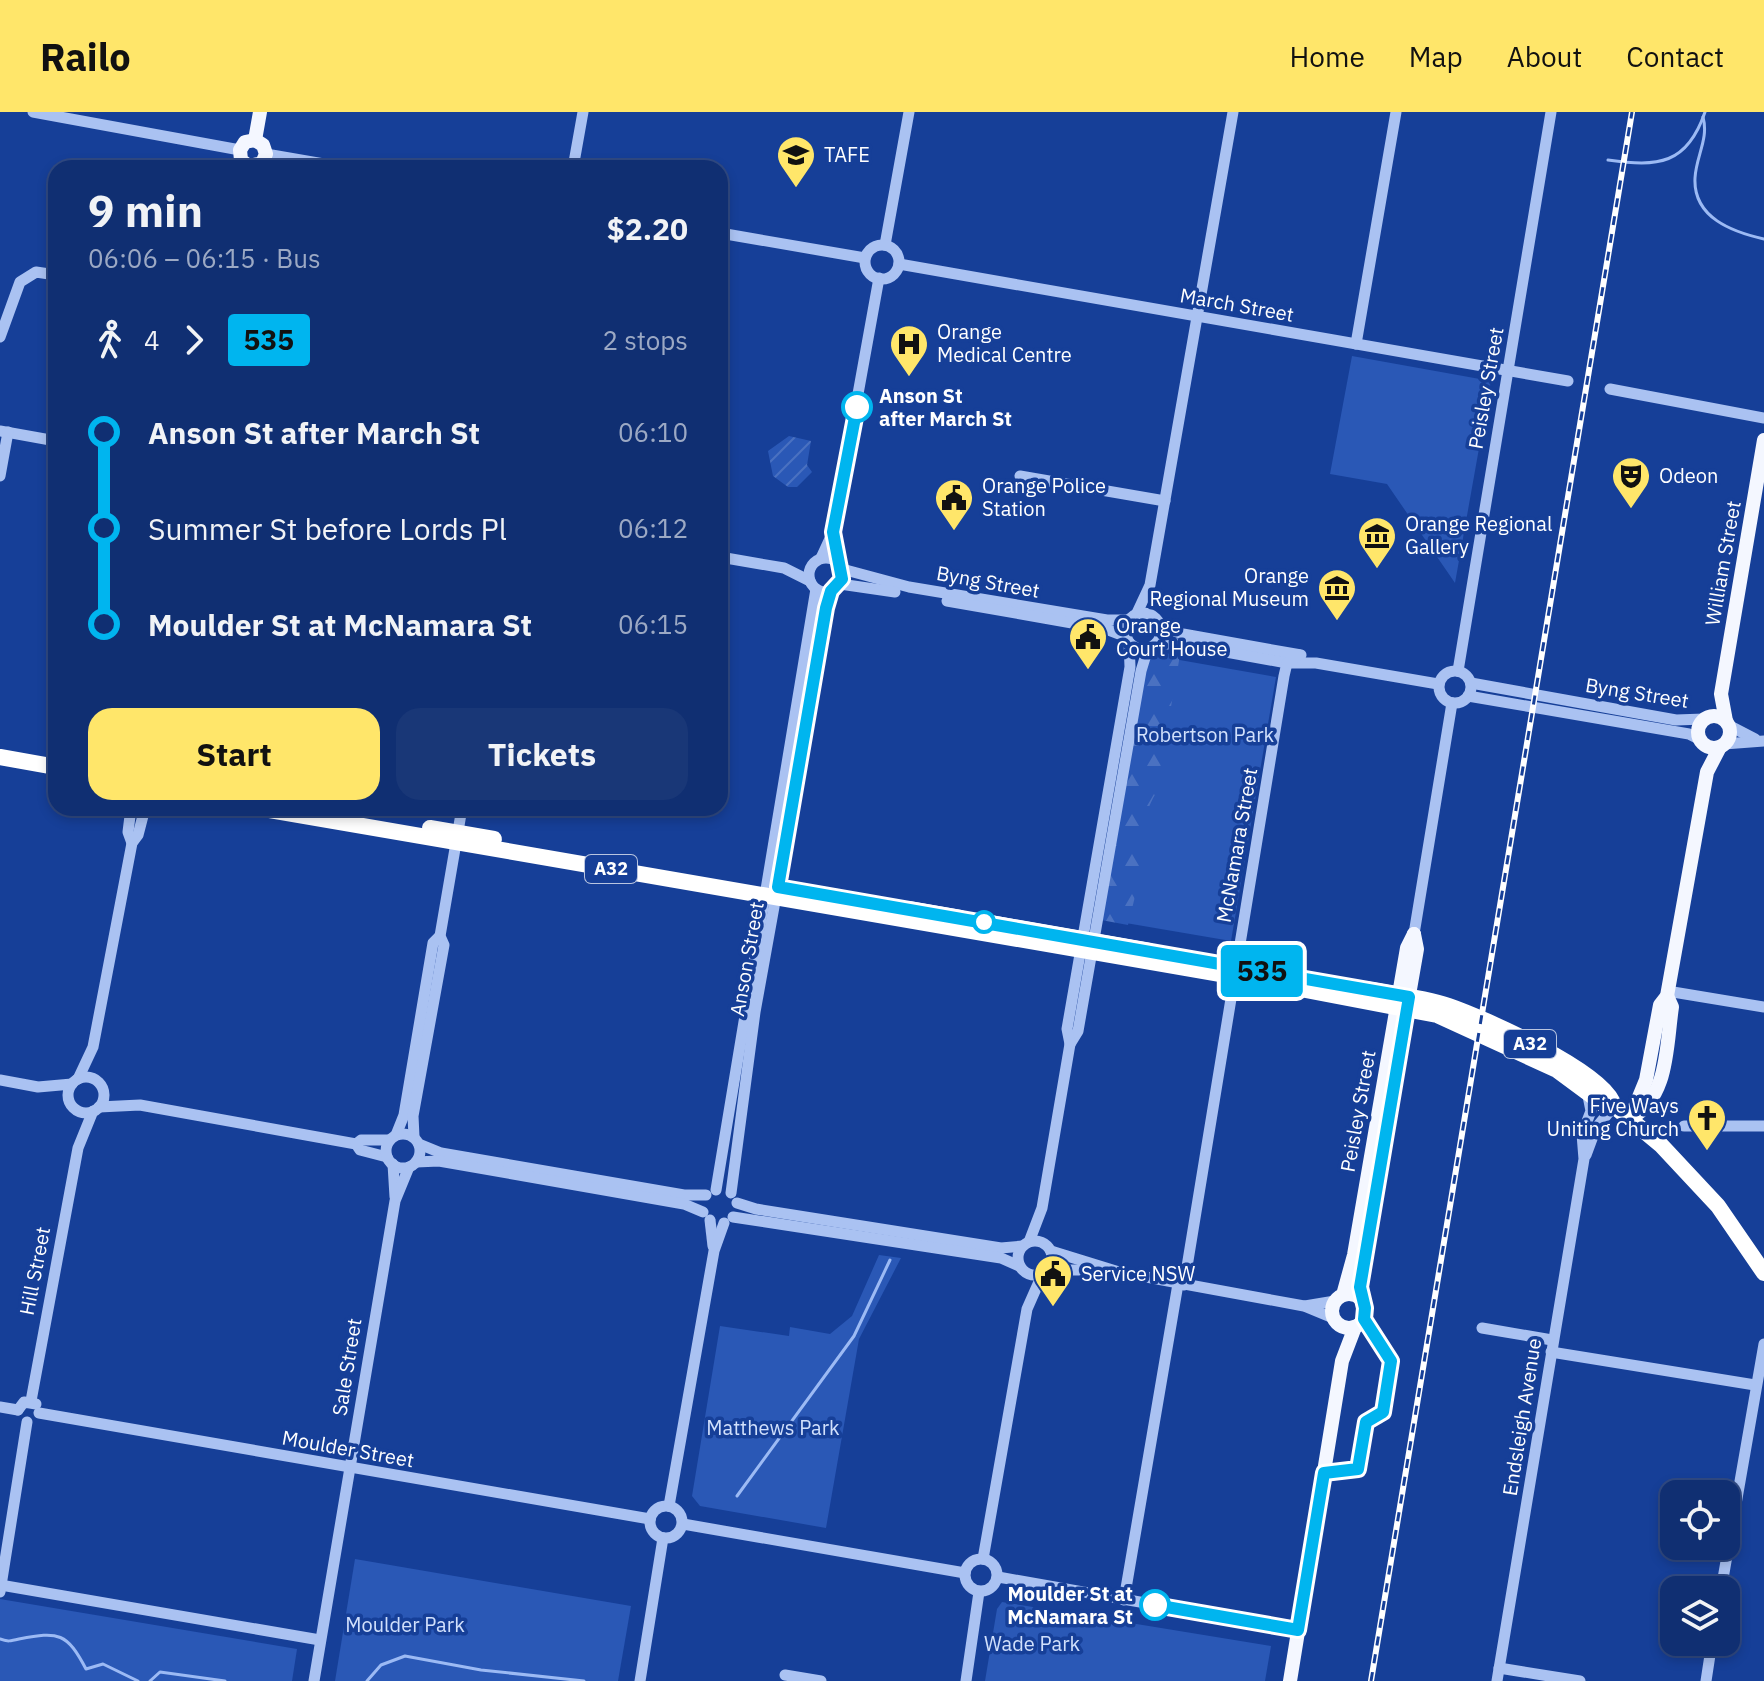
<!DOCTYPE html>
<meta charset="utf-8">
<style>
:root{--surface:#102f72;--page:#193777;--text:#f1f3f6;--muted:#9ca9c4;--line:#304a84;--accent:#ffe66a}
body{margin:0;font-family:"IBM Plex Sans",sans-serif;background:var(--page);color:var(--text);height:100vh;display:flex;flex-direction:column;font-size:30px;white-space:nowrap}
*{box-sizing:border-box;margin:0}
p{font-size:26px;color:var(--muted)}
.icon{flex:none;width:44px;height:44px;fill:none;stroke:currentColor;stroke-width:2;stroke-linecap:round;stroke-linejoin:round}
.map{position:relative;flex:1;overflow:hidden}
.side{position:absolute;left:48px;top:48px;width:680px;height:656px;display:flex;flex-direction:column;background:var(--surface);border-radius:24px;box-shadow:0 4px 12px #0003,0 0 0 2px var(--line)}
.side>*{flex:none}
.badge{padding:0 16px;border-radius:6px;font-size:28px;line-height:52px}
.buttons{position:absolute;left:1660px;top:1368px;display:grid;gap:16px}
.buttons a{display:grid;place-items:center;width:80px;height:80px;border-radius:16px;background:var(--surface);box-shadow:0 4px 12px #0003,0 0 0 2px var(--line);font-size:40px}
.map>.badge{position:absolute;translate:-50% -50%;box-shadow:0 0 0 4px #fff}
.legs{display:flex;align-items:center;gap:12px;height:88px;padding:0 40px;font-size:26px}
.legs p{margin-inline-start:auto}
.headline{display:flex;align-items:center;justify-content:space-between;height:136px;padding:0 40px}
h1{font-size:44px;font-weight:700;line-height:60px}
.action{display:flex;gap:16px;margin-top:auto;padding:16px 40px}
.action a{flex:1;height:92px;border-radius:24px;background:var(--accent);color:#111;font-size:32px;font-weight:700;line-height:92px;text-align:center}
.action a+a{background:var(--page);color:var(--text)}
ul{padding:0 40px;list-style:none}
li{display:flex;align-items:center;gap:28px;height:96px;font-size:30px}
li i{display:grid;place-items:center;width:12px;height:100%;margin:0 10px;background:currentColor}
li i::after{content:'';width:20px;height:20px;margin:-10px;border:6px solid;border-radius:50%;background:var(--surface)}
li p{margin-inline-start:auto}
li:first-child i{background:linear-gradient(#0000 50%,currentColor 0)}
li:last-child i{background:linear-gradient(currentColor 50%,#0000 0)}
header{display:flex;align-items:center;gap:48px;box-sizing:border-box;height:112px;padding:0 40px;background:var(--accent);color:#111}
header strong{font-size:38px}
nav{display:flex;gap:44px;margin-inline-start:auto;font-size:28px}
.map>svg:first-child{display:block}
.green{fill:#2a58b6}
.forest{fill:url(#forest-firs)}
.garden{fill:url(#garden-furrows)}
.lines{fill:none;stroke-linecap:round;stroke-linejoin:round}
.stream{stroke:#9cbaf4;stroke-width:3}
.minor{stroke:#aac2f2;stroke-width:11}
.major{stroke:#f4f7ff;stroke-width:14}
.highway{stroke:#fff;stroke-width:16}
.rail-casing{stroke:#fff;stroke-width:6}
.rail{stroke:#163f98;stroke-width:3;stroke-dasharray:9;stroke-linecap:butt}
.line-1-casing{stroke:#fff;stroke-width:18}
.line-1{stroke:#00b5ef;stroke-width:12}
.stop-1-dot{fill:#fff;stroke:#00b5ef;stroke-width:4}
.labels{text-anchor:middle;stroke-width:7;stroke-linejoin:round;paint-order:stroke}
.shield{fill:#163f98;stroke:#b9c5e0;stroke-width:2}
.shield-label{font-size:18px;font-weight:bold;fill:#fff}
.poi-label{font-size:20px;fill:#fff;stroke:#163f98;text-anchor:start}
.street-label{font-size:20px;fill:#fff;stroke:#163f98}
.stop-label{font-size:20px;font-weight:bold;fill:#fff;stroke:#163f98;text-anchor:start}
.park-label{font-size:20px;fill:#d1e0fc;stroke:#163f98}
</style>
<header>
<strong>Railo</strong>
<nav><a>Home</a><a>Map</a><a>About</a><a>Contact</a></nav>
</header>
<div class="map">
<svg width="1764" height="1569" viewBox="0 0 1764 1569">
<defs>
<pattern id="forest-firs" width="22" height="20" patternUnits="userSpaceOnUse" patternTransform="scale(2)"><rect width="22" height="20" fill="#2a58b6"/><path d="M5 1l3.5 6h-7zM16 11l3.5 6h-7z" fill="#4a71c1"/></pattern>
<pattern id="garden-furrows" width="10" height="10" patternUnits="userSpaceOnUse" patternTransform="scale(2)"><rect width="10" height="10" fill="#2a58b6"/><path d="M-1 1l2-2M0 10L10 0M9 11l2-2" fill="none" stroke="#4a71c1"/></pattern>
</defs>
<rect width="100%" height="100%" fill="#163f98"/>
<!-- green -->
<g class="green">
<polygon points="1352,244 1491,269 1455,471 1387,372 1330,362"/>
<polygon points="1157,544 1276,565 1231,829 1114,809"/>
<polygon points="879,1143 901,1146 859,1227 826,1416 700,1394 692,1384 720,1214 789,1224 790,1215 830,1222 852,1204"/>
<polygon points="355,1447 631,1494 618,1569 335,1569"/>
<polygon points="0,1487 297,1537 292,1569 0,1569"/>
<polygon points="1002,1490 1271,1534 1265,1569 985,1569 997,1497"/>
</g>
<!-- forest -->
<path class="forest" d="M1155,540L1180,543L1156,681C1140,707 1142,732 1139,762C1137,779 1132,796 1128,813L1101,808L1148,545Z"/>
<!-- garden -->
<polygon class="garden" points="789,324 811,329 807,353 812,360 797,375 788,375 773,364 768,339"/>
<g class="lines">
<!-- stream -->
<g class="stream">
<path d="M1703,5C1709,27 1696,44 1695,66C1693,106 1733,120 1764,127"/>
<path d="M1608,48C1658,55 1687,53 1705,0"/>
<polyline points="737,1384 854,1224 890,1148"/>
<path d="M0,1527C7,1530 11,1529 19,1527C59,1519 67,1521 86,1557L103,1552L138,1569"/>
<polyline points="150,1569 160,1560 225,1569"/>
<polyline points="367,1569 381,1553 405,1544 481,1558 584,1569"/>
</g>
<!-- minor -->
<g class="minor">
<polyline points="33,0 240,38"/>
<polyline points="266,42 347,56"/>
<polyline points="573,56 583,0"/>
<polyline points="720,121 865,146"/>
<polyline points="885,133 909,0"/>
<circle cx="882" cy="150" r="17"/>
<polyline points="899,152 1568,269"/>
<polyline points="0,225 20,170 36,160 56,163"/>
<polyline points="1356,232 1396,0"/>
<polyline points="1610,277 1764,306"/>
<polyline points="0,319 56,329"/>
<polyline points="0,364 8,320"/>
<polyline points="1020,364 1165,389"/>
<polyline points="720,445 784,456 810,469"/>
<circle cx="826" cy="463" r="17"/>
<polyline points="821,446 833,420 879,166"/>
<polyline points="842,457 909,475 1107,508 1130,508"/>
<polyline points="840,472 895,480"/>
<polyline points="947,489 1106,517 1127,525"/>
<circle cx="1143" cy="519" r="18"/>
<polyline points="1136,503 1150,473 1233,0"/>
<polyline points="1160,514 1183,522 1301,543"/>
<polyline points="1156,532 1182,532 1287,551 1316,551 1438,572"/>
<circle cx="1455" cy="575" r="16"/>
<polyline points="1458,559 1551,0"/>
<polyline points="1471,571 1676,608 1704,607"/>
<polyline points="1468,584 1689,622 1699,627"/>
<polyline points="1728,613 1755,627"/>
<polyline points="1724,632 1764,629"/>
<polyline points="131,696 128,720 132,731"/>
<polyline points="1414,822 1452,591"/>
<polyline points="1667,879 1764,895"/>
<polyline points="1070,932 1078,919 1141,559 1148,536"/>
<circle cx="86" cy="983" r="18"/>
<polyline points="78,967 93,935 132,731 138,723 145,696"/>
<polyline points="0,968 38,975 72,972"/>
<polyline points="99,995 140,993 356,1032 360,1038 387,1045"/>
<polyline points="1684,1014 1764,1014"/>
<circle cx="403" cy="1039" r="17"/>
<polyline points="396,1023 404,1003 433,831 440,824"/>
<polyline points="414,1025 413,1004 444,833 440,824 462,696"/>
<polyline points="356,1032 361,1028 390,1028"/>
<polyline points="419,1032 441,1041 684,1083 706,1083"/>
<polyline points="1586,1043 1596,1016 1614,994"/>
<polyline points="416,1050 439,1049 684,1092 703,1100"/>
<polyline points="393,1052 395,1085"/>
<polyline points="716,1078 816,477"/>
<polyline points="731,1081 755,900 831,479"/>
<polyline points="737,1091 756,1097 1001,1136 1023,1134"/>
<polyline points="733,1105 1001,1146 1019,1154"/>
<polyline points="710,1108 713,1134"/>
<circle cx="1035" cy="1146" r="17"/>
<polyline points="1029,1130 1042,1096 1070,932 1067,917 1130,555 1129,530"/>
<polyline points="1051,1139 1119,1160 1304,1194 1333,1206"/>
<polyline points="1048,1158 1094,1158"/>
<polyline points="1184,1173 1284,564 1287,551 1299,543"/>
<polyline points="1305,1194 1335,1189"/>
<polyline points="1482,1216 1552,1228"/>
<polyline points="1551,1240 1755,1273"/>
<polyline points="31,1289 78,1036 93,999"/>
<polyline points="0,1295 18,1298"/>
<polyline points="18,1298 24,1290 36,1292"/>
<polyline points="39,1301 650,1407"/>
<circle cx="666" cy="1410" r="16"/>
<polyline points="669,1394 714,1139 724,1111"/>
<polyline points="683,1412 965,1461"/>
<circle cx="981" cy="1463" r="16"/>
<polyline points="983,1447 1027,1197 1042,1163"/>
<polyline points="998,1465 1298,1518"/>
<polyline points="0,1473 320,1528"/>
<polyline points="1721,1478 1764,1232"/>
<polyline points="0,1480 27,1310"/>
<polyline points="1124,1488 1178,1172"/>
<polyline points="1499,1556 1580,1569"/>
<polyline points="785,1563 821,1569"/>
<polyline points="314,1569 395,1089 409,1055"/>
<polyline points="640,1569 663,1426"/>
<polyline points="966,1569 979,1480"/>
<polyline points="1497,1569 1584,1047 1582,1022 1591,999 1587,979"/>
<polyline points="1706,1569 1712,1530"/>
</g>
<!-- major -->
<g class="major">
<polyline points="255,28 260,0"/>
<polyline points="249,54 262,51 266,42 263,33 255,28"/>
<polyline points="249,54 241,48 240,38 245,30 255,28"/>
<circle cx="1714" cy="620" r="16"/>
<polyline points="1726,609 1721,582 1764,328"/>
<polyline points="1630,1007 1646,968 1660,893 1667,884 1707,660 1720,635"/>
<path d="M1630,1007C1669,985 1666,935 1672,895L1667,884"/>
<circle cx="1349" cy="1199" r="17"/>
<polyline points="1343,1183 1354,1143 1407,836 1414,822"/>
<polyline points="1360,1186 1363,1147 1417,837 1414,822"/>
<polyline points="1290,1569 1342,1249 1355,1215"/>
</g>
<!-- highway -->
<g class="highway">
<polyline points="0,645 56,655"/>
<polyline points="258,696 1232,864 1437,903 1557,958 1603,992 1614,994 1661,1033 1718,1094 1764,1161"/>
<polyline points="430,716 494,727"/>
<polyline points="908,797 960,806"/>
<polyline points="990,811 1149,839"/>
<path d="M1365,877C1393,882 1422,885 1449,894C1484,906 1597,957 1612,989"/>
</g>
<defs>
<polyline id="rail" points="1371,1569 1632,0"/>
</defs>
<!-- rail casing -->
<use href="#rail" class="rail-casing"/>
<!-- rail -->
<use href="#rail" class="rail"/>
</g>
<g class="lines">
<defs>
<polyline id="line-1" points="857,295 833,420 842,467 831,479 826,496 778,775 1409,885 1360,1175 1365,1196 1364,1207 1391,1249 1383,1300 1366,1310 1358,1357 1324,1361 1298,1518 1155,1493"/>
</defs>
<!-- line-1 casing -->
<use href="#line-1" class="line-1-casing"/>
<!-- line-1 -->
<use href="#line-1" class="line-1"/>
</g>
<!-- icons -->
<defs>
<symbol id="university-pin" viewBox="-11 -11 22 30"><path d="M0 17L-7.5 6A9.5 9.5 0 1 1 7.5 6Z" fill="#ffe66a" stroke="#163f98"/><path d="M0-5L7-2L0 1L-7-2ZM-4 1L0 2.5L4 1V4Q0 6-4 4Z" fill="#111"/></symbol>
<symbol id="hospital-pin" viewBox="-11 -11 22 30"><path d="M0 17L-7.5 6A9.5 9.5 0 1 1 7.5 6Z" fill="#ffe66a" stroke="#163f98"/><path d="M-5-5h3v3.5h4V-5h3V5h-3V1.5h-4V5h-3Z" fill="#111"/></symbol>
<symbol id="theatre-pin" viewBox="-11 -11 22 30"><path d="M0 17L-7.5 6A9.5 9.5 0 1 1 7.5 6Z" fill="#ffe66a" stroke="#163f98"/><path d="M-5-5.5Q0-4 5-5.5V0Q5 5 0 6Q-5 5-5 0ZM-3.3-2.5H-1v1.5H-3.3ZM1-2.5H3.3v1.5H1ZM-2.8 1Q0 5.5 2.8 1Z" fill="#111"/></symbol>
<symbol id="civic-pin" viewBox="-11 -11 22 30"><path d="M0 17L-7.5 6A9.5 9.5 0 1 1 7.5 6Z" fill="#ffe66a" stroke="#163f98"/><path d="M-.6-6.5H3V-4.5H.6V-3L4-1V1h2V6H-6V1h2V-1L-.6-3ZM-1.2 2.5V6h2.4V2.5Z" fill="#111"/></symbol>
<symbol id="museum-pin" viewBox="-11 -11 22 30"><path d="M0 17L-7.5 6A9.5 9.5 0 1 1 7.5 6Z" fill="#ffe66a" stroke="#163f98"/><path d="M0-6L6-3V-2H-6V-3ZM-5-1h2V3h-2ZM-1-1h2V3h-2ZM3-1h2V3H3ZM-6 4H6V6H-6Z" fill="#111"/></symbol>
<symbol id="church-pin" viewBox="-11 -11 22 30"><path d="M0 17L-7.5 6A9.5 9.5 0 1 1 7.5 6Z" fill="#ffe66a" stroke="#163f98"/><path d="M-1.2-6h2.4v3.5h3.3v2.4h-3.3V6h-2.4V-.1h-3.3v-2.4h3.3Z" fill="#111"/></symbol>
</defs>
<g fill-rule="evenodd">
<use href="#university-pin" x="774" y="21" width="44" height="60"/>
<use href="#hospital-pin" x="887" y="210" width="44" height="60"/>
<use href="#theatre-pin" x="1609" y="342" width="44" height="60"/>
<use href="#civic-pin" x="932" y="364" width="44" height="60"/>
<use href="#museum-pin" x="1355" y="402" width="44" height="60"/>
<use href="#museum-pin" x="1315" y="454" width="44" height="60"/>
<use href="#civic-pin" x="1066" y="503" width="44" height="60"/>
<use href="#church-pin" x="1685" y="984" width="44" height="60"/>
<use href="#civic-pin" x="1031" y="1140" width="44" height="60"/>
</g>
<!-- markers -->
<g class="stop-1-dot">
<circle cx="857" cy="295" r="14"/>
<circle cx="984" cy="810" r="10"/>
<circle cx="1155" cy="1493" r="14"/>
</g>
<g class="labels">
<!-- shield labels -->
<g class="shield">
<rect x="585" y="743" width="52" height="28" rx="6"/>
<rect x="1504" y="918" width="52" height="28" rx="6"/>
</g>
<g class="shield-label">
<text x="611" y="763">A32</text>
<text x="1530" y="938">A32</text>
</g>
<!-- poi labels -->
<g class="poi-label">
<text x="824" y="50">TAFE</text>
<text x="937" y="227">Orange<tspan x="937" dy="23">Medical Centre</tspan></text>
<text x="1659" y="371">Odeon</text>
<text x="982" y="381">Orange Police<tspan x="982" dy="23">Station</tspan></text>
<text x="1405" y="419">Orange Regional<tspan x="1405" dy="23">Gallery</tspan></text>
<text x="1309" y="471" text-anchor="end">Orange<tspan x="1309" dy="23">Regional Museum</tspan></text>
<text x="1116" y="521">Orange<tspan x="1116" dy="23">Court House</tspan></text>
<text x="1679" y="1001" text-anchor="end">Five Ways<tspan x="1679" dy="23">Uniting Church</tspan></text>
<text x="1081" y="1169">Service NSW</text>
</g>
<!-- street labels -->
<g class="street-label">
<text transform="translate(1237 193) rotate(10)" y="7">March Street</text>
<text transform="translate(1486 276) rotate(-80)" y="7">Peisley Street</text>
<text transform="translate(1723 451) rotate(-80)" y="7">William Street</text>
<text transform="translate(988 470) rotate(10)" y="7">Byng Street</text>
<text transform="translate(1637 581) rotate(9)" y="7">Byng Street</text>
<text transform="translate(1237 733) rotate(-80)" y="7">McNamara Street</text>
<text transform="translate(747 847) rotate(-80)" y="7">Anson Street</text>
<text transform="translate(1358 999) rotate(-80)" y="7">Peisley Street</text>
<text transform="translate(35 1159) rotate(-79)" y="7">Hill Street</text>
<text transform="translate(347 1255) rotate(-81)" y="7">Sale Street</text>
<text transform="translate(1522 1305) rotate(-81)" y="7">Endsleigh Avenue</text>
<text transform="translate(348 1337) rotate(10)" y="7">Moulder Street</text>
</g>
<!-- stop labels -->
<g class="stop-label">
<text x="879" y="291">Anson St<tspan x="879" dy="23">after March St</tspan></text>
<text x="1133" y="1489" text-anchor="end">Moulder St at<tspan x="1133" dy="23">McNamara St</tspan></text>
</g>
<!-- park labels -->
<g class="park-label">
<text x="1205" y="630">Robertson Park</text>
<text x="773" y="1323">Matthews Park</text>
<text x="405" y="1520">Moulder Park</text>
<text x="1032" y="1539">Wade Park</text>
</g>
</g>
</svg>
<div class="buttons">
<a><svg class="icon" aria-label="locate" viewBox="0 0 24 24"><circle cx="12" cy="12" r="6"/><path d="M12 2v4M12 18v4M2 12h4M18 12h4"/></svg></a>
<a><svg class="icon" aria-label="layers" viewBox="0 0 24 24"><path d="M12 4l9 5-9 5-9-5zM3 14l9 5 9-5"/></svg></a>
</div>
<b class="badge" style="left:1262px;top:859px;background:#00b5ef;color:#111">535</b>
<section class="side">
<div class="headline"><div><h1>9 min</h1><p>06:06 – 06:15 · Bus</p></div><b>$2.20</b></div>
<div class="legs"><svg class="icon" aria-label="walk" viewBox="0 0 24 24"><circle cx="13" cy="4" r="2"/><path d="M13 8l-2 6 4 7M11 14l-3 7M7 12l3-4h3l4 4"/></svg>4<svg class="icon" aria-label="forward" viewBox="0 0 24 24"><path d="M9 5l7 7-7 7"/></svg><b class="badge" style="background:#00b5ef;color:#111">535</b><p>2 stops</p></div>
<ul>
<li><i style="color:#00b5ef"></i><b>Anson St after March St</b><p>06:10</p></li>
<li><i style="color:#00b5ef"></i><span>Summer St before Lords Pl</span><p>06:12</p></li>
<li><i style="color:#00b5ef"></i><b>Moulder St at McNamara St</b><p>06:15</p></li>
</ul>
<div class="action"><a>Start</a><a>Tickets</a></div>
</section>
</div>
